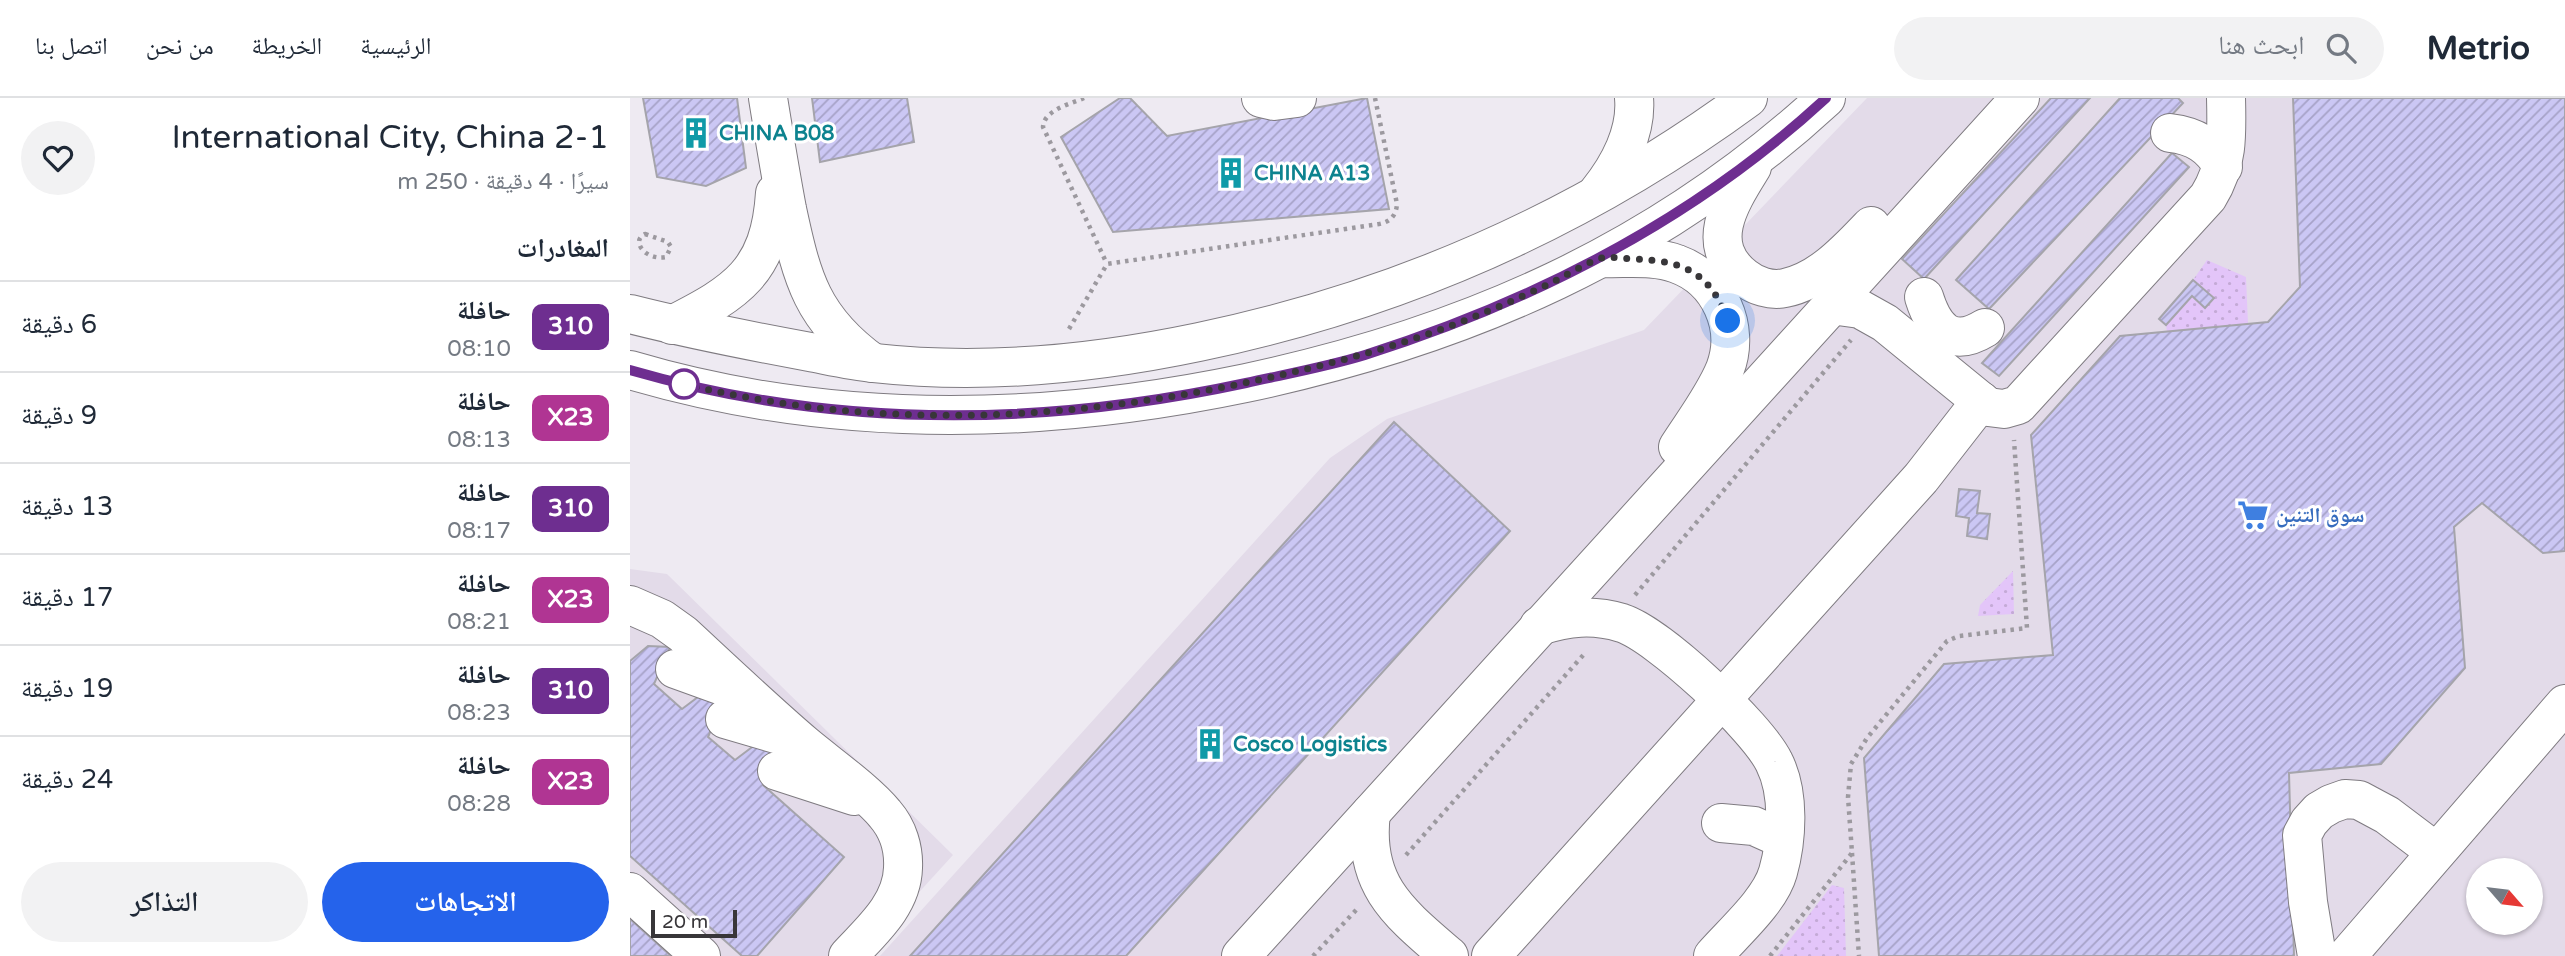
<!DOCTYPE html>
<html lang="ar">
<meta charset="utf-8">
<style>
:root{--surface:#fff;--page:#f2f2f3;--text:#1f2937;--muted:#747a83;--line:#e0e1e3;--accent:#2563eb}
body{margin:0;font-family:"Varela Round","Noto Naskh Arabic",sans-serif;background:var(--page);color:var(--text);direction:rtl;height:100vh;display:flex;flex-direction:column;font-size:26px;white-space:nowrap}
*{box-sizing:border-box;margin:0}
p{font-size:23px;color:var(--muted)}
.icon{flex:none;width:38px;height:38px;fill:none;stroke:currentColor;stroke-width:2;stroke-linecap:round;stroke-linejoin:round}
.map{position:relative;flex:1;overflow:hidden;direction:ltr}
.drawer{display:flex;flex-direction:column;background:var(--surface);width:630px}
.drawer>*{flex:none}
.badge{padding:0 14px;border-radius:10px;font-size:24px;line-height:46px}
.needle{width:46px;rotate:118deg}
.controls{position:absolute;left:1836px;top:760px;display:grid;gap:14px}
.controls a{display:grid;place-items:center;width:77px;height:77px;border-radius:50%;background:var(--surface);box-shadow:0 2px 5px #0004;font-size:35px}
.scale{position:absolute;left:21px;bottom:18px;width:86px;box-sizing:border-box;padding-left:7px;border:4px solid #383639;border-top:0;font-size:19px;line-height:24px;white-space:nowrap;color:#383639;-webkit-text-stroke:5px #fff;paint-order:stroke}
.you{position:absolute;width:35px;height:35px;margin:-18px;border:5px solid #fff;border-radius:50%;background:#1a73e8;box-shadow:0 0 0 10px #1a73e833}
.map>.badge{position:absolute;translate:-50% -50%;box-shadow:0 0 0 4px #fff}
h2{padding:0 21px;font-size:26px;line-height:63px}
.round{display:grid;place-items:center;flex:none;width:74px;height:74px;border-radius:37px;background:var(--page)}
.overview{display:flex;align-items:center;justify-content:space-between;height:119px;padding:0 21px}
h1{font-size:33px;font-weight:600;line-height:52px}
.action{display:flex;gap:14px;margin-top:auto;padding:14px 21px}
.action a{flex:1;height:80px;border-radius:42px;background:var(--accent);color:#fff;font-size:28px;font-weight:600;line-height:80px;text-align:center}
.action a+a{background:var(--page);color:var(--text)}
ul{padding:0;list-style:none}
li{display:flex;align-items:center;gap:21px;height:91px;padding:0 21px;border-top:2px solid var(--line)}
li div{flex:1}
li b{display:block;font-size:26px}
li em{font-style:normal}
li .badge{min-width:77px;font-weight:700;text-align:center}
header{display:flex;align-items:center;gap:42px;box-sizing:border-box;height:98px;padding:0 35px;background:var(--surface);border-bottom:2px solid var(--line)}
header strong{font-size:33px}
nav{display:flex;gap:38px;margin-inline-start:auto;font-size:24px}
.search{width:490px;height:63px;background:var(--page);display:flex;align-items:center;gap:18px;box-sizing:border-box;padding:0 24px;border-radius:38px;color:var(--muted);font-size:26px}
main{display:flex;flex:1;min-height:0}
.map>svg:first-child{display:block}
.built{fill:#e3dbe9;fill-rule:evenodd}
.green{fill:url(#green-dots)}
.building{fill:url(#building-hatch);stroke:#a5a4ab;stroke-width:2}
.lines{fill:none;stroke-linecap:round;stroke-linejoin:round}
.minor-casing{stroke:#7f7b81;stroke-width:40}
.path{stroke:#9c999f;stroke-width:4.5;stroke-dasharray:3.5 5;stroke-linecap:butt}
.minor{stroke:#fff;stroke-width:38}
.line-casing{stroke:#fff;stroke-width:16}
.line{stroke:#6e2e90;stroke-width:10}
.walk{stroke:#383639;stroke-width:7;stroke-dasharray:0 12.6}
.stop-dot{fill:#fff;stroke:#6e2e90;stroke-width:3.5}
.labels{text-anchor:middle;stroke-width:6;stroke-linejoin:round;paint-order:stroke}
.culture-label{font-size:21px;font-weight:bold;fill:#0d838f;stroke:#fff;text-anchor:start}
.shop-label{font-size:21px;font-weight:bold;fill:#366cbe;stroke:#fff;text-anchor:start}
</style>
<header>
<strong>Metrio</strong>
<div class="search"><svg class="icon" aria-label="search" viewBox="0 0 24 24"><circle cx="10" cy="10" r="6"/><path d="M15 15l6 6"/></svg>ابحث هنا</div>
<nav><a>الرئيسية</a><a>الخريطة</a><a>من نحن</a><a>اتصل بنا</a></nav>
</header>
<main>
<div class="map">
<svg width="1935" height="858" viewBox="0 0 1935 858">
<defs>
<pattern id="green-dots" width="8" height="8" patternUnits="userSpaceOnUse" patternTransform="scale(1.75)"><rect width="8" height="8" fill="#e3c5f9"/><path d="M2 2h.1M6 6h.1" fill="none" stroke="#c4aad6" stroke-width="1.8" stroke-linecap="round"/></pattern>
<pattern id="building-hatch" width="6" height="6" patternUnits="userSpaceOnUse" patternTransform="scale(1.75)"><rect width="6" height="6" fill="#cbc7f4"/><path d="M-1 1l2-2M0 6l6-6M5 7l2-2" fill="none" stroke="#a6a2c7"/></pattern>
</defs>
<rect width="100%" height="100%" fill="#eeeaf2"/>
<!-- built -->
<g class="built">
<path d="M1237,0H1935V858H250L700,360L757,321L1014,232ZM1848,772H1900V824H1848Z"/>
<polygon points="0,471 37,476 323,757 231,858 0,858"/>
</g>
<!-- green -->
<g class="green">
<polygon points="1577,162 1616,179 1618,226 1537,234 1536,227 1562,198 1575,210 1563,182"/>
<polygon points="1383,473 1384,516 1348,518 1350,507"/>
<polygon points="1202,787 1214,790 1216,858 1147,858"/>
</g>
<!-- building -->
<g class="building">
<polygon points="13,0 107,0 116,70 76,88 27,79"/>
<polygon points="182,0 277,0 284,44 190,64"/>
<polygon points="490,0 500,0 537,38 737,0 759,111 483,134 431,39"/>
<polygon points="1421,0 1460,0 1294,181 1272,161"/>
<polygon points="1490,0 1548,0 1553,5 1359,211 1326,182"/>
<polygon points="1663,0 1935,0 1935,453 1913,455 1852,405 1824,429 1835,570 1751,666 1659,675 1664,858 1249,858 1234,660 1314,566 1423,557 1401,337 1490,238 1638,224 1670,189"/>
<polygon points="1542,55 1559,69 1369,278 1352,265"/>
<polygon points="1563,182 1584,200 1575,210 1562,198 1536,227 1529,221"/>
<polygon points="764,324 880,433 496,858 280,858"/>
<polygon points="1329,391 1350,393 1347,415 1360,416 1357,441 1337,438 1339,420 1326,418"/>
<polygon points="18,548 40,549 24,586 52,611 72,596 92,607 78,639 105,662 130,643 147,648 133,687 214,759 127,858 112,858 0,758 0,563"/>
<polygon points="0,821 41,858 0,858"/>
</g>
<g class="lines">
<defs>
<g id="minor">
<path d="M138,0C144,37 150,74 157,111C172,181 182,221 243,265"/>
<polyline points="631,0 644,3 667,0"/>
<path d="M1540,35C1565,38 1580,47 1593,69"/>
<path d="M1122,69C1101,103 1072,146 1114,179C1125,188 1141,193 1155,190C1190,183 1218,152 1241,128"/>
<path d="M968,94C989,68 1007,34 1004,0"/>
<path d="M972,160C996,161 1024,157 1047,166C1089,181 1111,229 1095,271C1084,298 1064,324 1048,349"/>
<path d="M1294,199C1304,231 1321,251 1355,230"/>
<path d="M1201,207L1230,211L1255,225L1358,309L1374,311L1388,307L1578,99C1598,67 1597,37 1596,0"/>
<path d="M0,216C59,231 120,243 180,254C201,258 223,263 244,265C352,277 464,266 569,244C771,202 952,122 1118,0"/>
<path d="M42,227C107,194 140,174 145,95"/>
<path d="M0,272C203,332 410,328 616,285C836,238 1029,154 1196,0"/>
<path d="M0,507L32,521L53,536C93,573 133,611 175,647C199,667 236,693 255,716C268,731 274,751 273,770C272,807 241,833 218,858"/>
<path d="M909,528C938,519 962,516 992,525C1029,537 1127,629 1144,664C1160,695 1157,742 1148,774C1140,803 1103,835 1083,858"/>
<polyline points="45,571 106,593"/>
<polyline points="95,621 163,641"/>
<polyline points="147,673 224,698"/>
<path d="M741,715C732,787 769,815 819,858"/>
<polyline points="1091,725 1124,728 1153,741"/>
<polyline points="0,794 71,858"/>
<polyline points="611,858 1390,0"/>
<polyline points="861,858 1291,380 1351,303"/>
<polyline points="1687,858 1678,804 1672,737 1679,724 1689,713 1701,706 1715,701 1729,702 1757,717 1806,754"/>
<polyline points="1717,858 1935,606"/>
</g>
</defs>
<!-- minor casing -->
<use href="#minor" class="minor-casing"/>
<!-- path -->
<g class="path">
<path d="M454,0C440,6 414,12 413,29L477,166"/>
<path d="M15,136L38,144L41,149L36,159C16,163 0,143 15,136Z"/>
<path d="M439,231L477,166L749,126C760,124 766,118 767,106L745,0"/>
<polyline points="1005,497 1221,242"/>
<polyline points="1222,755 1229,858"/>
<polyline points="776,757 956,554"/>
<polyline points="683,858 728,810"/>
<polyline points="1140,858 1222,755 1218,699 1221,666 1237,640 1317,543 1329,538 1397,530 1384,342"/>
</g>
<!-- minor -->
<use href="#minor" class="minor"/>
</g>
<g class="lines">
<defs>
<path id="line" d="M0,272C203,331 411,329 616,285C656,276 696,269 735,257C905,203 1064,122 1196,0"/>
</defs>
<!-- line casing -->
<use href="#line" class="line-casing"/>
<!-- line -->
<use href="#line" class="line"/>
<!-- walk -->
<path class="walk" d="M54,286C244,332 429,324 619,284C679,271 737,257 795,237C839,222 881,204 923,184C935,178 961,162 972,160C982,158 996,161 1006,161C1054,163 1081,175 1098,223"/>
</g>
<!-- icons -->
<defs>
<symbol id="building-bare" viewBox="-9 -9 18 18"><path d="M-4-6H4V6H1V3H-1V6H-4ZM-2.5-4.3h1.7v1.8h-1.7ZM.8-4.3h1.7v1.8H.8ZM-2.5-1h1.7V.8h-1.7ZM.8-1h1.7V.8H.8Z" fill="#0f9aa8" stroke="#fff" stroke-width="2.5" paint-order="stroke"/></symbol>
<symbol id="supermarket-bare" viewBox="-9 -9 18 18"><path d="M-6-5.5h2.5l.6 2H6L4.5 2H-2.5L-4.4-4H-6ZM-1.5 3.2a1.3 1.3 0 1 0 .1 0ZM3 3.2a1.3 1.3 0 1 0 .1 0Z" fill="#3f7fe0" stroke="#fff" stroke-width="2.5" paint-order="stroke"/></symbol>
</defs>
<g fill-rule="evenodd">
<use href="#building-bare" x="44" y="13" width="44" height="44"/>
<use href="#building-bare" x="579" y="53" width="44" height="44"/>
<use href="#supermarket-bare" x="1601" y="395" width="44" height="44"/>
<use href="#building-bare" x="558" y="624" width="44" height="44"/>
</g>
<!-- markers -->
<circle class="stop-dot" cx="54" cy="286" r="14"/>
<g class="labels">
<!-- culture labels -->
<g class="culture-label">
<text x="89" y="42">CHINA B08</text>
<text x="624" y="82">CHINA A13</text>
<text x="603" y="653">Cosco Logistics</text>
</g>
<!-- shop labels -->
<g class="shop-label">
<text x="1646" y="424">سوق التنين</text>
</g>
</g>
</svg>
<div class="controls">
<a><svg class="needle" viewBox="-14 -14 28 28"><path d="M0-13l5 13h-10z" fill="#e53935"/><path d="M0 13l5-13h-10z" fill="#747a83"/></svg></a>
</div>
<div class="scale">20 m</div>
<div class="you" style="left:1098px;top:223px"></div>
</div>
<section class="drawer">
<div class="overview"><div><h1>International City, China 2-1</h1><p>سيرًا · 4 دقيقة · 250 m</p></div><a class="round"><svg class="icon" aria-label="heart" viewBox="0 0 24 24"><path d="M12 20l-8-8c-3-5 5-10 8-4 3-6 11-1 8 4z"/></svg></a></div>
<h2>المغادرات</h2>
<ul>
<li><span class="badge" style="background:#6e2e90;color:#fff">310</span><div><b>حافلة</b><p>08:10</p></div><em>6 دقيقة</em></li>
<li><span class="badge" style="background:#b03593;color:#fff">X23</span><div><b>حافلة</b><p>08:13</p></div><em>9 دقيقة</em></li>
<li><span class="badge" style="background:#6e2e90;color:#fff">310</span><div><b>حافلة</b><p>08:17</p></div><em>13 دقيقة</em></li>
<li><span class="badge" style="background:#b03593;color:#fff">X23</span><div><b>حافلة</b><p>08:21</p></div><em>17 دقيقة</em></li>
<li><span class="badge" style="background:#6e2e90;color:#fff">310</span><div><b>حافلة</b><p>08:23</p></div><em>19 دقيقة</em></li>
<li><span class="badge" style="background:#b03593;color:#fff">X23</span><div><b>حافلة</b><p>08:28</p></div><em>24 دقيقة</em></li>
</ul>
<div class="action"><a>الاتجاهات</a><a>التذاكر</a></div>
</section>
</main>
